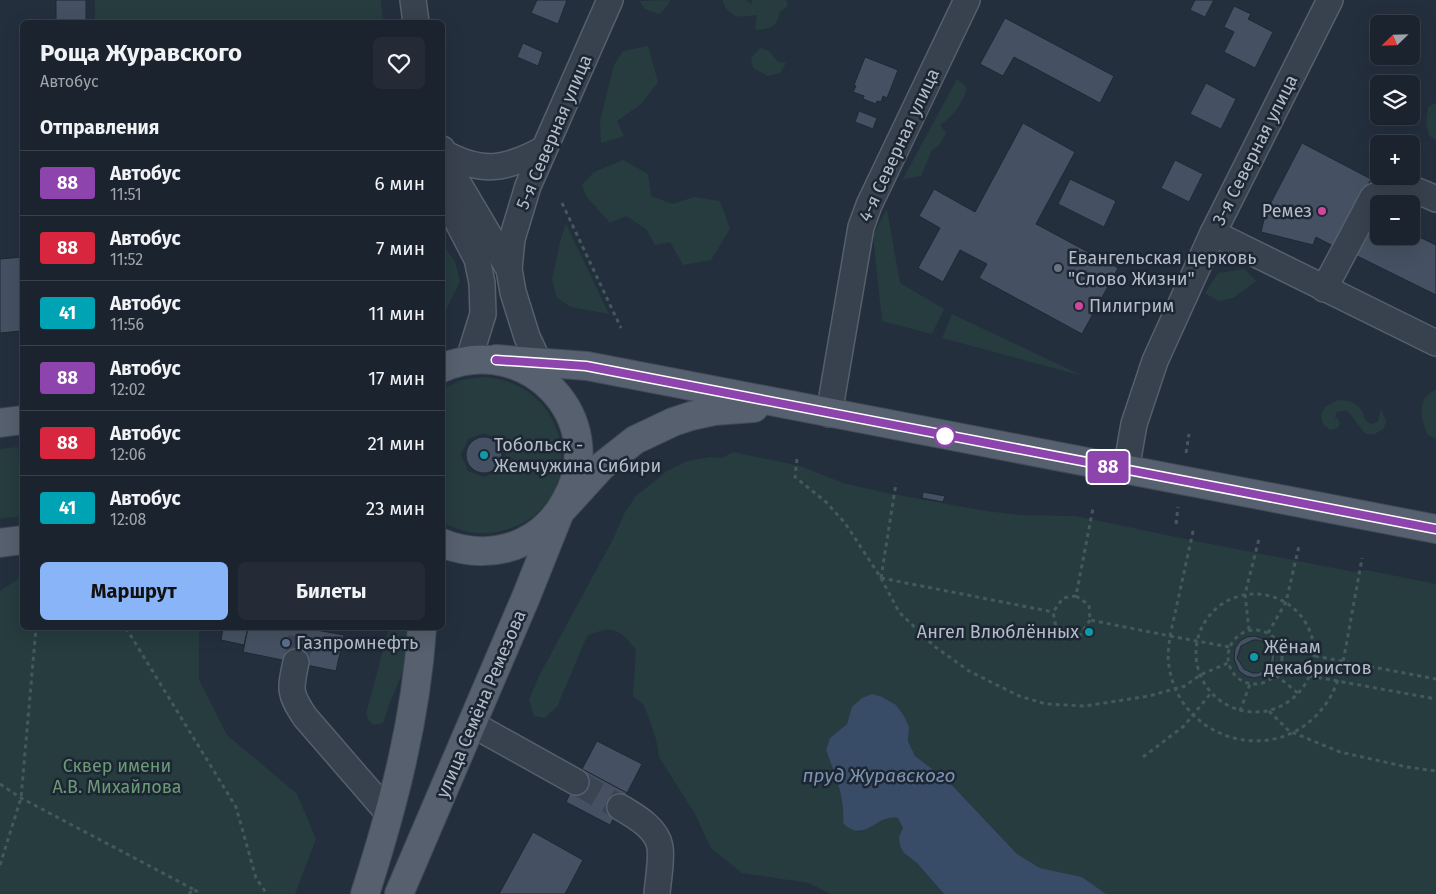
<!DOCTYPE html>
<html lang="ru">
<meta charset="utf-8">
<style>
:root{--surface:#1b232e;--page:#242b36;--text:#f1f3f6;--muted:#a0a4aa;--line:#39404a;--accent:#8ab4f8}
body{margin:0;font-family:"Fira Sans",sans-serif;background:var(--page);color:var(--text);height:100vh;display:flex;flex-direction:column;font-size:19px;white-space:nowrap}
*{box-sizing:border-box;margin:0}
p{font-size:16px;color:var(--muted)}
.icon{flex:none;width:28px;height:28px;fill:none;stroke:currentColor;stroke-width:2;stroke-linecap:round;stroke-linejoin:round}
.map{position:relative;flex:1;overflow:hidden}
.sheet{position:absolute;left:20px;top:20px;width:425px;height:610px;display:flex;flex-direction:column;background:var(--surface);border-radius:8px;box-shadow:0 5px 20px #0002,0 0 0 1px var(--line)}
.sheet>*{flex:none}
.badge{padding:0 10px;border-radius:4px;font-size:18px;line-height:32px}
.needle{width:32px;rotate:247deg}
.buttons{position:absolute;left:1370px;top:15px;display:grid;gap:10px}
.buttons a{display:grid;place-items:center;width:50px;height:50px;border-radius:8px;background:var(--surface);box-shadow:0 5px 20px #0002,0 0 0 1px var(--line);font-size:25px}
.map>.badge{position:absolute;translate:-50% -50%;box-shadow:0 0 0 2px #fff}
h2{padding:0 20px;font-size:19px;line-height:45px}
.round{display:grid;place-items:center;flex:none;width:52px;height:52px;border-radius:8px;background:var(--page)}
.head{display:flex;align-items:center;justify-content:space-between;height:85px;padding:0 20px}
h1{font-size:24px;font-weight:700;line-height:38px}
.button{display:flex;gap:10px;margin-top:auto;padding:10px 20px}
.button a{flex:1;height:58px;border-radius:8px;background:var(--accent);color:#111;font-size:20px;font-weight:700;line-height:58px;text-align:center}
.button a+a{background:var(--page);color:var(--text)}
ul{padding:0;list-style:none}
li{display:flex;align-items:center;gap:15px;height:65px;padding:0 20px;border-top:1px solid var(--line)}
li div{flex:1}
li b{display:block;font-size:19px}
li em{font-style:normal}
li .badge{min-width:55px;font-weight:700;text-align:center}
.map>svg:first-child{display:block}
.green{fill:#263c3f;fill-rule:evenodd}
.water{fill:#394c67}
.building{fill:#455162;stroke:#1f2835;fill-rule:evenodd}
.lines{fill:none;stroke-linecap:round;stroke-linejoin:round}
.minor-tunnel{stroke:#3a4453;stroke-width:25;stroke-dasharray:25 12;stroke-linecap:butt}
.minor-casing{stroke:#565f6c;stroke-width:28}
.major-casing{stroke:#414a57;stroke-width:30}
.path{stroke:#44595c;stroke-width:3;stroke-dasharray:4 4;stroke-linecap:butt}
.minor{stroke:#38414e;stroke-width:25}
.major{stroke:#56606e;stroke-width:28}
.line-casing{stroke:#fff;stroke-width:11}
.line{stroke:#8e44ad;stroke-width:8}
.hotel-dot{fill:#d1479c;stroke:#1d2633;stroke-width:2}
.worship-dot{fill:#6b7280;stroke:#1d2633;stroke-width:2}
.stop-dot{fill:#fff;stroke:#8e44ad;stroke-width:2.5}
.culture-dot{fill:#0f9aa8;stroke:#1d2633;stroke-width:2}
.service-dot{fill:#5c6f8a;stroke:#1d2633;stroke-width:2}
.labels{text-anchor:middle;stroke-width:5;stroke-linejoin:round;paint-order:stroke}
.street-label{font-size:18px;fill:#b4bcc9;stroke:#1d2633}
.poi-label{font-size:18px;fill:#b4bcc9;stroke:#1d2633;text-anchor:start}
.park-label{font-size:18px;fill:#6b9a76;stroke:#1d2633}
.water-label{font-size:19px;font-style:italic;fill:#7c92b1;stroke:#1d2633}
</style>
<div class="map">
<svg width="1436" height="894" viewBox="0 0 1436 894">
<rect width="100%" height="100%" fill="#242f3e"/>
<!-- green -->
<g class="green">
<polygon points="95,0 381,0 383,22 95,22"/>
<polygon points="670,0 668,5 659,14 645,9 639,1"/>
<path d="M723,0H746L751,4L753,0H786L788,6L780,12C776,29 771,28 755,30L757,15C739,17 733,20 723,3Z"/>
<polygon points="648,46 658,82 641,104 617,121 624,136 601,143 600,121 614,65 623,51"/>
<polygon points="760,48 769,51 778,62 786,63 780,73 768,76 753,68 751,58"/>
<path d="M957,79L967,88C963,103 953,117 940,125L946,133L939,145L932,150L921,176L903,179Z"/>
<polygon points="1436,103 1436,140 1429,136 1426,123 1428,107"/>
<polygon points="623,160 648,174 651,196 673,204 694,197 720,201 730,229 711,260 683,265 670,242 655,245 646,229 626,216 610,223 586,196 582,185 594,172"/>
<polygon points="887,209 900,283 944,309 932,334 882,321 873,235"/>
<polygon points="566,224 609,314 571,307 557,298 552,280 561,238"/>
<polygon points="443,244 455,262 460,281 443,316"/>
<polygon points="1245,269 1256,281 1233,298 1218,301 1205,293 1218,273"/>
<polygon points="952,314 1083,376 942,338"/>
<path d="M484,377C578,383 590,511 501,531C481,536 460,532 442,522L443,389L461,380ZM484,433L499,439L506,455L500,471L484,477L468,471L461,455L468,439Z"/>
<path d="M1435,390H1436V439L1428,435C1423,424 1418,409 1425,398C1427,395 1432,392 1435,390Z"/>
<path d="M1338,400C1353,401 1362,404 1365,420L1371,424L1378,422L1381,409L1386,421L1384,428L1375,434H1366C1358,426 1354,417 1346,410L1337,412L1335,418L1338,419L1340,424L1337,428L1330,430L1323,424L1321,415L1325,407Z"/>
<polygon points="18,447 22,516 0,519 0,449"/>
<path d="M733,452L800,466L843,483L887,493L986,511L1020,515L1076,516L1195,541L1354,572L1366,570L1436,584V894H1106L1082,877L1040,868L1017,854L948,781L915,756L908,740L909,727L853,707L847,724L830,738L826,750C835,775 845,796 843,823L859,832L891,816L898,818L903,828L904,853L917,863L944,894H831L809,883L742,873L711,848L695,814L659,757L656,739L648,716L643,704L633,696L636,650C619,628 613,625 587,636L557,707L545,718L534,716L529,700L539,676L613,539L625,512L636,496L667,471L687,461L710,457L722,458Z"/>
<polygon points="22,576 22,628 199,628 199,680 227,735 297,794 316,839 295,894 0,894 0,591"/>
<polygon points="389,628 409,628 405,667 391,700 383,723 374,725 369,721 366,714"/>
</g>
<!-- water -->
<path class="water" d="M872,694L882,697L896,705L904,716L909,727L908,741L915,756L948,781L1017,854L1040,868L1082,877L1106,894H944L917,863L904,853L900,846L899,837L903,828L898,818C876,813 865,845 843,823C845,796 835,775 826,750L830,738L847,724L852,707L862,698Z"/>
<!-- building -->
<g class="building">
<rect x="56" y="0" width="30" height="22"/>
<polygon points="537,0 567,0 558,24 531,13"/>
<polygon points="1195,0 1214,0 1205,17 1190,10"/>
<polygon points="1234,6 1251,14 1248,19 1273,32 1255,68 1224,52 1234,32 1224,27"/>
<polygon points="1005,18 1114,76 1100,103 1014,57 1003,76 980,64"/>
<polygon points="523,43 543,52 538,66 517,57"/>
<polygon points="865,57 898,70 887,98 883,96 881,102 877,101 876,104 863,99 864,96 853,92 856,86 854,85"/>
<polygon points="1206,83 1236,99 1221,129 1190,114"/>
<polygon points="859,111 877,118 873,129 855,122"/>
<polygon points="1023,123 1075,152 1036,224 1118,268 1082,334 979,278 987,264 960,250 943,282 918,268 940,228 919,216 934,189 975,212"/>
<polygon points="1302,143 1371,179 1335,247 1316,237 1313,245 1261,232 1266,212"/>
<polygon points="1175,160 1203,174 1189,202 1161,188"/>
<polygon points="1070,179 1116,201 1104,227 1058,204"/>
<polygon points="1375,215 1379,217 1379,236 1411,236 1411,233 1436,245 1436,295 1355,255"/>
<polygon points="22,257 22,331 0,333 0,259"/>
<circle cx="484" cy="455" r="18"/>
<polygon points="923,492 945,496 943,502 922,498"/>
<polygon points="223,628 248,628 244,645 221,640"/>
<polygon points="248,628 305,628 344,635 336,671 243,652"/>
<path d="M1255,636L1268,641L1273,647L1275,655L1274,663L1269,672L1262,676L1254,678L1246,676L1239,671L1234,659L1235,648L1240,641L1247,637ZM1253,640H1259L1265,643L1271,653V659L1269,665L1264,670L1258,673H1252L1244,669L1237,658L1241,646Z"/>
<polygon points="597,741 642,764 627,793 582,769"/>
<polygon points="582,769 627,793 610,825 566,802"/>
<polygon points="533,832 583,860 565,894 499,894"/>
</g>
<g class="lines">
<!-- minor-tunnel -->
<g class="minor-tunnel">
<polyline points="296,662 303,628"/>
<polyline points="576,782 620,807"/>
</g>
<defs>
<g id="minor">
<polyline points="413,0 416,22"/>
<polyline points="442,149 458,183 509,269 513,292 527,337 546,378"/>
<path d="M442,152C482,174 505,170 544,149"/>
<polyline points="442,192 477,259 482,283 483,314 469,359"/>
<polyline points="1213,233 1436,343"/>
<polyline points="509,269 512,239 528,186 610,0"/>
<path d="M1324,289L1373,197C1399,182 1410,187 1436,199"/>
<polyline points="829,414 861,227 869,205 967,0"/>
<polyline points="1126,470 1134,424 1155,361 1213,233 1330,0"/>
<path d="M296,662C290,690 289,693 305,717L389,814"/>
<polyline points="472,724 576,782"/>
<path d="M620,807C635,816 657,828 660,847C662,860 658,880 657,894"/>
</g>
<g id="major">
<polyline points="496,359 587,366 1436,529"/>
<path d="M442,368C527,332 611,419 566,500C556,519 542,533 523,542C498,554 468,554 442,543"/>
<polyline points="0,423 22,420"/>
<polyline points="0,543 22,540"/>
<path d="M365,894C393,807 416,719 422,628"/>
<polyline points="399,894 526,597 560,512 602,466 635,440 673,422 691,416 714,411 754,408"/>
</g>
</defs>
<!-- minor casing -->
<use href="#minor" class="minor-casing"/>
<!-- major casing -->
<use href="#major" class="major-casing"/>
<!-- path -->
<g class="path">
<polyline points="562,203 621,328"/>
<polyline points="1186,453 1189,434"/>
<polyline points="797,459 795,477 826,502 845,523 881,578 899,612 934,646 969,671 1019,696 1046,704 1085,706 1149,696 1185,686 1200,675 1228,663"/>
<polyline points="1176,524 1178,507"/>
<polyline points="881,578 1053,612"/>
<polyline points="881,578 896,483"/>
<circle cx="1255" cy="653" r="59"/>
<polyline points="1076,596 1089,605 1090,620 1170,636 1194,527"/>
<polyline points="1090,620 1080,635 1066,637 1056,627 1053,612 1063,598 1076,596 1093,508"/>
<polyline points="126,628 236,807 256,878 267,894"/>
<circle cx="1255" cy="657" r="27"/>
<polyline points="1249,630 1245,594 1259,539"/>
<polyline points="1268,633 1286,602 1299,546"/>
<path d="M1229,647L1170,636C1169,646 1167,656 1169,666C1180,742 1279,769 1325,705C1341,684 1344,655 1349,630C1353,606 1358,582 1362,558"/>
<polyline points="1315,656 1436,679"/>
<polyline points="1276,675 1299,694"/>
<polyline points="1310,676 1436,699"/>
<polyline points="1240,711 1250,684"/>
<polyline points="1269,711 1289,731 1340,752 1407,767 1436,771"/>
<polyline points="1143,757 1184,726 1211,693"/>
<polyline points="0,784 21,798 193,889"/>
<polyline points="0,865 21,798 36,628"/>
<polyline points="189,894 193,889 201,894"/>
</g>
<!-- minor -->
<use href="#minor" class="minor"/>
<!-- major -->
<use href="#major" class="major"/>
</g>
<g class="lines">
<defs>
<polyline id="line" points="496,360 586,366 1436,529"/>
</defs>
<!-- line casing -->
<use href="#line" class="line-casing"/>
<!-- line -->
<use href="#line" class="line"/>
</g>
<!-- markers -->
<g class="hotel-dot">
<circle cx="1322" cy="211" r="5"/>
<circle cx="1079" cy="306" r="5"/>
</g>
<circle class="worship-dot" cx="1058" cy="268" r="5"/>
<circle class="stop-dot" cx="945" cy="436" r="10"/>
<g class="culture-dot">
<circle cx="484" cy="455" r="5"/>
<circle cx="1089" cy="632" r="5"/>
<circle cx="1254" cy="657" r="5"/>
</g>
<circle class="service-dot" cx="286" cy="643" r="5"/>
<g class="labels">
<!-- street labels -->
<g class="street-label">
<text transform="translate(554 132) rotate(-67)" y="6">5-я Северная улица</text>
<text transform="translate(899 145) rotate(-65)" y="6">4-я Северная улица</text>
<text transform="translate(1255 150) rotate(-63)" y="6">3-я Северная улица</text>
<text transform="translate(481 704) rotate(-67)" y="6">улица Семёна Ремезова</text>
</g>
<!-- poi labels -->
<g class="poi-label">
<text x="1312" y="217" text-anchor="end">Ремез</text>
<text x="1068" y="264">Евангельская церковь<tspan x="1068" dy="21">"Слово Жизни"</tspan></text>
<text x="1089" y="312">Пилигрим</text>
<text x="494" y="451">Тобольск -<tspan x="494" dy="21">Жемчужина Сибири</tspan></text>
<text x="1079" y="638" text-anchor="end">Ангел Влюблённых</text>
<text x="296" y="649">Газпромнефть</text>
<text x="1264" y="653">Жёнам<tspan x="1264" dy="21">декабристов</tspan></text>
</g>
<!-- park labels -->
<g class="park-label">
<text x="117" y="772">Сквер имени<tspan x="117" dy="21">А.В. Михайлова</tspan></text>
</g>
<!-- water labels -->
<g class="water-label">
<text x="879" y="782">пруд Журавского</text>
</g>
</g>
</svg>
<div class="buttons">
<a><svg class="needle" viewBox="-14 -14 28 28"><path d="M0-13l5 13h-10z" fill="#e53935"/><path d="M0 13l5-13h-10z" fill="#a0a4aa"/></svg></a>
<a><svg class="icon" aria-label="layers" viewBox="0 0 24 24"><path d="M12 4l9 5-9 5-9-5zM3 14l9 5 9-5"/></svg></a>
<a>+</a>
<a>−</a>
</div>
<b class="badge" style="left:1108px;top:467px;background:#8e44ad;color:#fff">88</b>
<section class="sheet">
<div class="head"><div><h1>Роща Журавского</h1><p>Автобус</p></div><a class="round"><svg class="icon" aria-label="heart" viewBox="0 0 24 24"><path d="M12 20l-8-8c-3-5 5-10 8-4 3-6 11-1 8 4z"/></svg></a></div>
<h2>Отправления</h2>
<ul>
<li><span class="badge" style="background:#8e44ad;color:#fff">88</span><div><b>Автобус</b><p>11:51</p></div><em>6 мин</em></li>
<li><span class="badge" style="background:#d7263d;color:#fff">88</span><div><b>Автобус</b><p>11:52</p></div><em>7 мин</em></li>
<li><span class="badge" style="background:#00a3b4;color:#fff">41</span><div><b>Автобус</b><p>11:56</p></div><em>11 мин</em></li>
<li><span class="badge" style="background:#8e44ad;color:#fff">88</span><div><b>Автобус</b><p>12:02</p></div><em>17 мин</em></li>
<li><span class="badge" style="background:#d7263d;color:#fff">88</span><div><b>Автобус</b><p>12:06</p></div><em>21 мин</em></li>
<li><span class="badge" style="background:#00a3b4;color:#fff">41</span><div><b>Автобус</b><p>12:08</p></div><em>23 мин</em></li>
</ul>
<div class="button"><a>Маршрут</a><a>Билеты</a></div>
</section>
</div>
